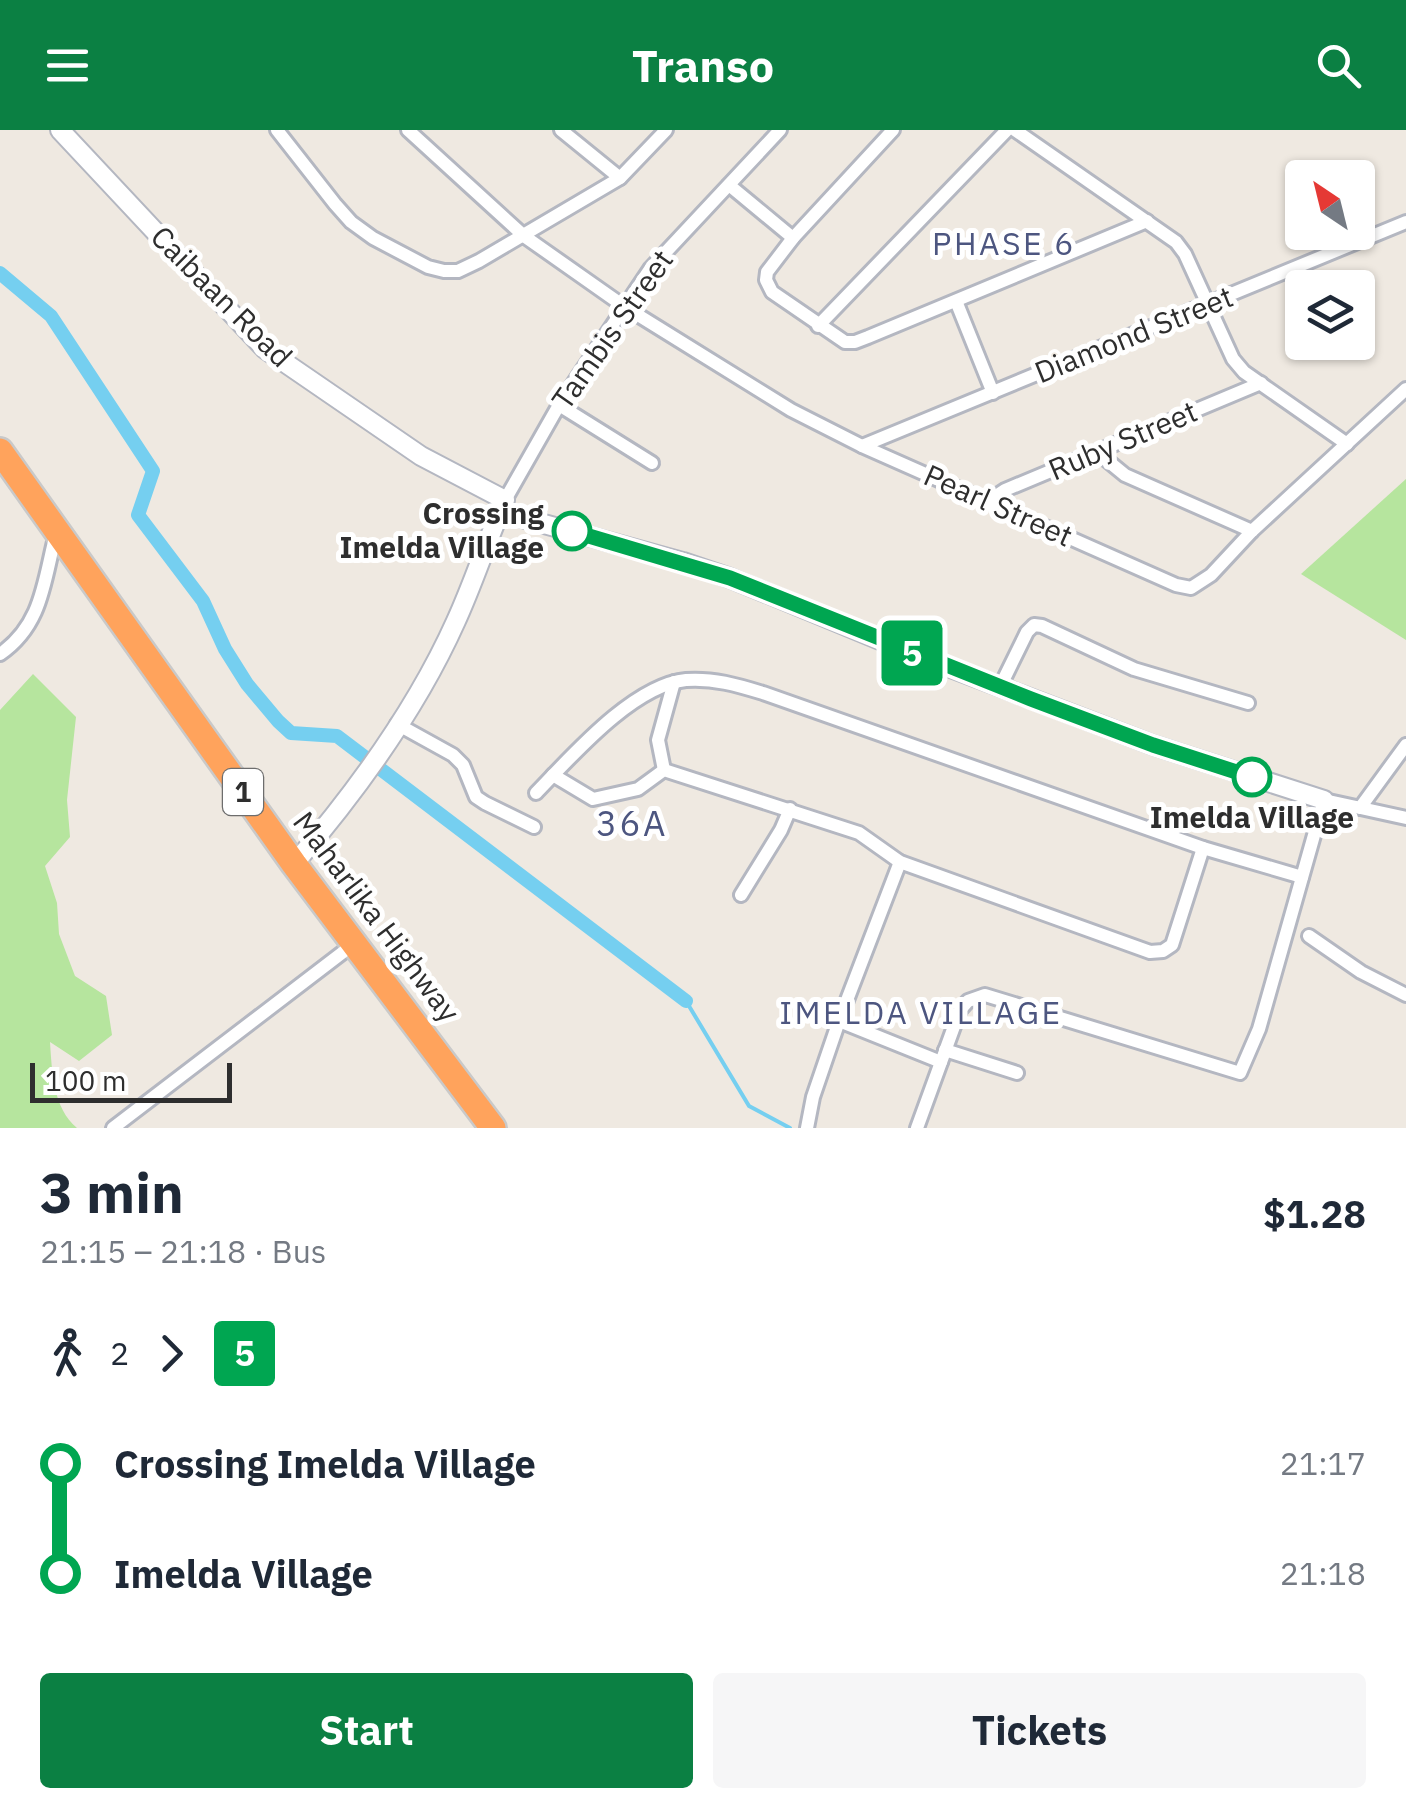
<!DOCTYPE html>
<meta charset="utf-8">
<style>
:root{--surface:#fff;--page:#f6f6f7;--text:#1f2937;--muted:#747a83;--accent:#0b8043}
body{margin:0;font-family:"IBM Plex Sans",sans-serif;background:var(--page);color:var(--text);height:100vh;display:flex;flex-direction:column;font-size:38px;white-space:nowrap}
*{box-sizing:border-box;margin:0}
p{font-size:32px;color:var(--muted)}
.icon{flex:none;width:55px;height:55px;fill:none;stroke:currentColor;stroke-width:2;stroke-linecap:round;stroke-linejoin:round}
.map{position:relative;height:998px;overflow:hidden}
.side{display:flex;flex-direction:column;background:var(--surface);flex:1}
.side>*{flex:none}
.badge{padding:0 20px;border-radius:8px;font-size:35px;line-height:65px}
.needle{width:65px;rotate:325deg}
.buttons{position:absolute;left:1285px;top:30px;display:grid;gap:20px}
.buttons a{display:grid;place-items:center;width:90px;height:90px;border-radius:10px;background:var(--surface);box-shadow:0 2px 8px #0004;font-size:50px}
.scale{position:absolute;left:30px;bottom:25px;width:202px;box-sizing:border-box;padding-left:10px;border:5px solid #2e2e2e;border-top:0;font-size:28px;line-height:35px;white-space:nowrap;color:#2e2e2e;-webkit-text-stroke:8px #fff;paint-order:stroke}
.map>.badge{position:absolute;translate:-50% -50%;box-shadow:0 0 0 5px #fff}
.legs{display:flex;align-items:center;gap:15px;height:110px;padding:0 40px;font-size:32px}
.legs p{margin-inline-start:auto}
.headline{display:flex;align-items:center;justify-content:space-between;height:170px;padding:0 40px}
h1{font-size:55px;font-weight:800;line-height:75px}
.action{display:flex;gap:20px;margin-top:auto;padding:20px 40px}
.action a{flex:1;height:115px;border-radius:10px;background:var(--accent);color:#fff;font-size:40px;font-weight:800;line-height:115px;text-align:center}
.action a+a{background:var(--page);color:var(--text)}
ul{padding:0 40px;list-style:none}
li{display:flex;align-items:center;gap:35px;height:110px;font-size:38px}
li i{display:grid;place-items:center;width:15px;height:100%;margin:0 12px;background:currentColor}
li i::after{content:'';width:25px;height:25px;margin:-12px;border:8px solid;border-radius:50%;background:var(--surface)}
li p{margin-inline-start:auto}
li:first-child i{background:linear-gradient(#0000 50%,currentColor 0)}
li:last-child i{background:linear-gradient(currentColor 50%,#0000 0)}
header{display:flex;justify-content:space-between;align-items:center;height:130px;padding:0 40px;background:var(--accent);color:#fff;font-size:45px;font-weight:800}
.map>svg:first-child{display:block}
.green{fill:#b6e59e}
.lines{fill:none;stroke-linecap:round;stroke-linejoin:round}
.stream{stroke:#75cff0;stroke-width:4}
.canal{stroke:#75cff0;stroke-width:14}
.street-casing{stroke:#b4b7c1;stroke-width:18}
.secondary-casing{stroke:#b4b7c1;stroke-width:22}
.highway-casing{stroke:#c9c9c9;stroke-width:30}
.street{stroke:#fff;stroke-width:12}
.secondary{stroke:#fff;stroke-width:18}
.highway{stroke:#ffa35c;stroke-width:25}
.line-1-casing{stroke:#fff;stroke-width:22}
.line-1{stroke:#00a651;stroke-width:15}
.stop-1-dot{fill:#fff;stroke:#00a651;stroke-width:5}
.labels{text-anchor:middle;stroke-width:10;stroke-linejoin:round;paint-order:stroke}
.shield{fill:#fff;stroke:#6d6d6d;stroke-width:2.5}
.shield-label{font-size:28px;font-weight:bold;fill:#2e2e2e}
.street-label{font-size:30px;fill:#2e2e2e;stroke:#fff}
.stop-label{font-size:30px;font-weight:bold;fill:#2e2e2e;stroke:#fff;text-anchor:end}
.neighbourhood-label{font-size:32px;letter-spacing:2.5px;fill:#4d5680;stroke:#fff}
.quarter-label{font-size:35px;letter-spacing:2.5px;fill:#4d5680;stroke:#fff}
</style>
<header><svg class="icon" aria-label="menu" viewBox="0 0 24 24"><path d="M4 6h16M4 12h16M4 18h16"/></svg>Transo<svg class="icon" aria-label="search" viewBox="0 0 24 24"><circle cx="10" cy="10" r="6"/><path d="M15 15l6 6"/></svg></header>
<div class="map">
<svg width="1406" height="998" viewBox="0 0 1406 998">
<rect width="100%" height="100%" fill="#efe9e1"/>
<!-- green -->
<g class="green">
<polygon points="1406,349 1406,510 1301,444"/>
<path d="M33,544L76,587L67,670L70,707L45,736L57,773L59,804L75,846L106,866L112,905L79,931L50,912C52,942 53,978 77,998H0V580Z"/>
</g>
<g class="lines">
<!-- stream -->
<polyline class="stream" points="686,871 749,976 790,998"/>
<!-- canal -->
<polyline class="canal" points="0,143 51,186 153,341 138,385 203,471 225,519 247,554 278,591 291,603 337,606 686,871"/>
<defs>
<g id="street">
<polyline points="277,0 335,74 351,92 373,108 428,137 444,141 458,141 479,131 620,48 666,0"/>
<polyline points="408,0 524,106 625,177 791,280 862,316 1176,455 1191,458 1211,445 1252,401 1406,259"/>
<polyline points="561,0 620,48"/>
<polyline points="893,0 793,108 767,142 766,150 772,162 845,212 855,212 868,207 1147,91"/>
<polyline points="1015,0 1176,112 1185,124 1233,229 1244,242 1347,314"/>
<polyline points="729,55 793,108"/>
<polyline points="956,171 993,263"/>
<polyline points="818,196 1007,0"/>
<polyline points="559,275 652,333"/>
<polyline points="862,316 1406,92"/>
<polyline points="1097,322 1125,345 1252,401"/>
<polyline points="505,370 559,275 650,139 780,0"/>
<polyline points="987,372 1005,360 1261,253"/>
<path d="M0,524C44,494 44,447 57,400"/>
<polyline points="1000,557 1027,502 1034,495 1042,496 1134,539 1248,573"/>
<polyline points="397,594 453,625 463,635 476,667 485,673 534,697"/>
<polyline points="664,640 658,610 674,552"/>
<polyline points="553,645 593,669 638,659 664,640 859,703 900,732 1150,822 1163,821 1172,815 1203,718"/>
<path d="M536,663C571,627 633,555 686,550C713,548 737,555 763,563L1203,718L1302,747"/>
<polyline points="1360,678 1406,615"/>
<polyline points="741,765 781,700 790,679"/>
<polyline points="1309,806 1361,842 1406,865"/>
<polyline points="839,891 941,932"/>
<polyline points="945,920 1017,943"/>
<polyline points="113,998 355,813"/>
<polyline points="807,998 813,967 839,891 900,732"/>
<polyline points="917,998 960,880 968,871 985,865 1240,943 1259,899 1324,670 1406,688"/>
</g>
<g id="secondary">
<path d="M60,0L265,219L421,326L505,370C487,410 474,452 456,491C417,578 356,662 294,734"/>
<polyline points="500,382 683,432 730,448 914,524 1153,615 1324,670"/>
</g>
<polyline id="highway" points="0,321 294,734 493,998"/>
</defs>
<!-- street casing -->
<use href="#street" class="street-casing"/>
<!-- secondary casing -->
<use href="#secondary" class="secondary-casing"/>
<!-- highway casing -->
<use href="#highway" class="highway-casing"/>
<!-- street -->
<use href="#street" class="street"/>
<!-- secondary -->
<use href="#secondary" class="secondary"/>
<!-- highway -->
<use href="#highway" class="highway"/>
</g>
<g class="lines">
<defs>
<polyline id="line-1" points="572,401 730,448 1031,569 1153,615 1252,647"/>
</defs>
<!-- line-1 casing -->
<use href="#line-1" class="line-1-casing"/>
<!-- line-1 -->
<use href="#line-1" class="line-1"/>
</g>
<!-- markers -->
<g class="stop-1-dot">
<circle cx="572" cy="401" r="18"/>
<circle cx="1252" cy="647" r="18"/>
</g>
<g class="labels">
<!-- shield labels -->
<rect class="shield" x="223" y="639" width="40" height="46" rx="8"/>
<g class="shield-label">
<text x="243" y="672">1</text>
</g>
<!-- street labels -->
<g class="street-label">
<text transform="translate(221 167) rotate(45)" y="10">Caibaan Road</text>
<text transform="translate(613 200) rotate(-55)" y="10">Tambis Street</text>
<text transform="translate(1134 205) rotate(-22)" y="10">Diamond Street</text>
<text transform="translate(1123 311) rotate(-23)" y="10">Ruby Street</text>
<text transform="translate(998 376) rotate(24)" y="10">Pearl Street</text>
<text transform="translate(376 787) rotate(53)" y="10">Maharlika Highway</text>
</g>
<!-- stop labels -->
<g class="stop-label">
<text x="544" y="394">Crossing<tspan x="544" dy="34">Imelda Village</tspan></text>
<text x="1252" y="698" text-anchor="middle">Imelda Village</text>
</g>
<!-- neighbourhood labels -->
<g class="neighbourhood-label">
<text x="1004" y="125">PHASE 6</text>
<text x="921" y="894">IMELDA VILLAGE</text>
</g>
<!-- quarter labels -->
<g class="quarter-label">
<text x="632" y="706">36A</text>
</g>
</g>
</svg>
<div class="buttons">
<a><svg class="needle" viewBox="-14 -14 28 28"><path d="M0-13l5 13h-10z" fill="#e53935"/><path d="M0 13l5-13h-10z" fill="#747a83"/></svg></a>
<a><svg class="icon" aria-label="layers" viewBox="0 0 24 24"><path d="M12 4l9 5-9 5-9-5zM3 14l9 5 9-5"/></svg></a>
</div>
<div class="scale">100 m</div>
<b class="badge" style="left:912px;top:523px;background:#00a651;color:#fff">5</b>
</div>
<section class="side">
<div class="headline"><div><h1>3 min</h1><p>21:15 – 21:18 · Bus</p></div><b>$1.28</b></div>
<div class="legs"><svg class="icon" aria-label="walk" viewBox="0 0 24 24"><circle cx="13" cy="4" r="2"/><path d="M13 8l-2 6 4 7M11 14l-3 7M7 12l3-4h3l4 4"/></svg>2<svg class="icon" aria-label="forward" viewBox="0 0 24 24"><path d="M9 5l7 7-7 7"/></svg><b class="badge" style="background:#00a651;color:#fff">5</b></div>
<ul>
<li><i style="color:#00a651"></i><b>Crossing Imelda Village</b><p>21:17</p></li>
<li><i style="color:#00a651"></i><b>Imelda Village</b><p>21:18</p></li>
</ul>
<div class="action"><a>Start</a><a>Tickets</a></div>
</section>
